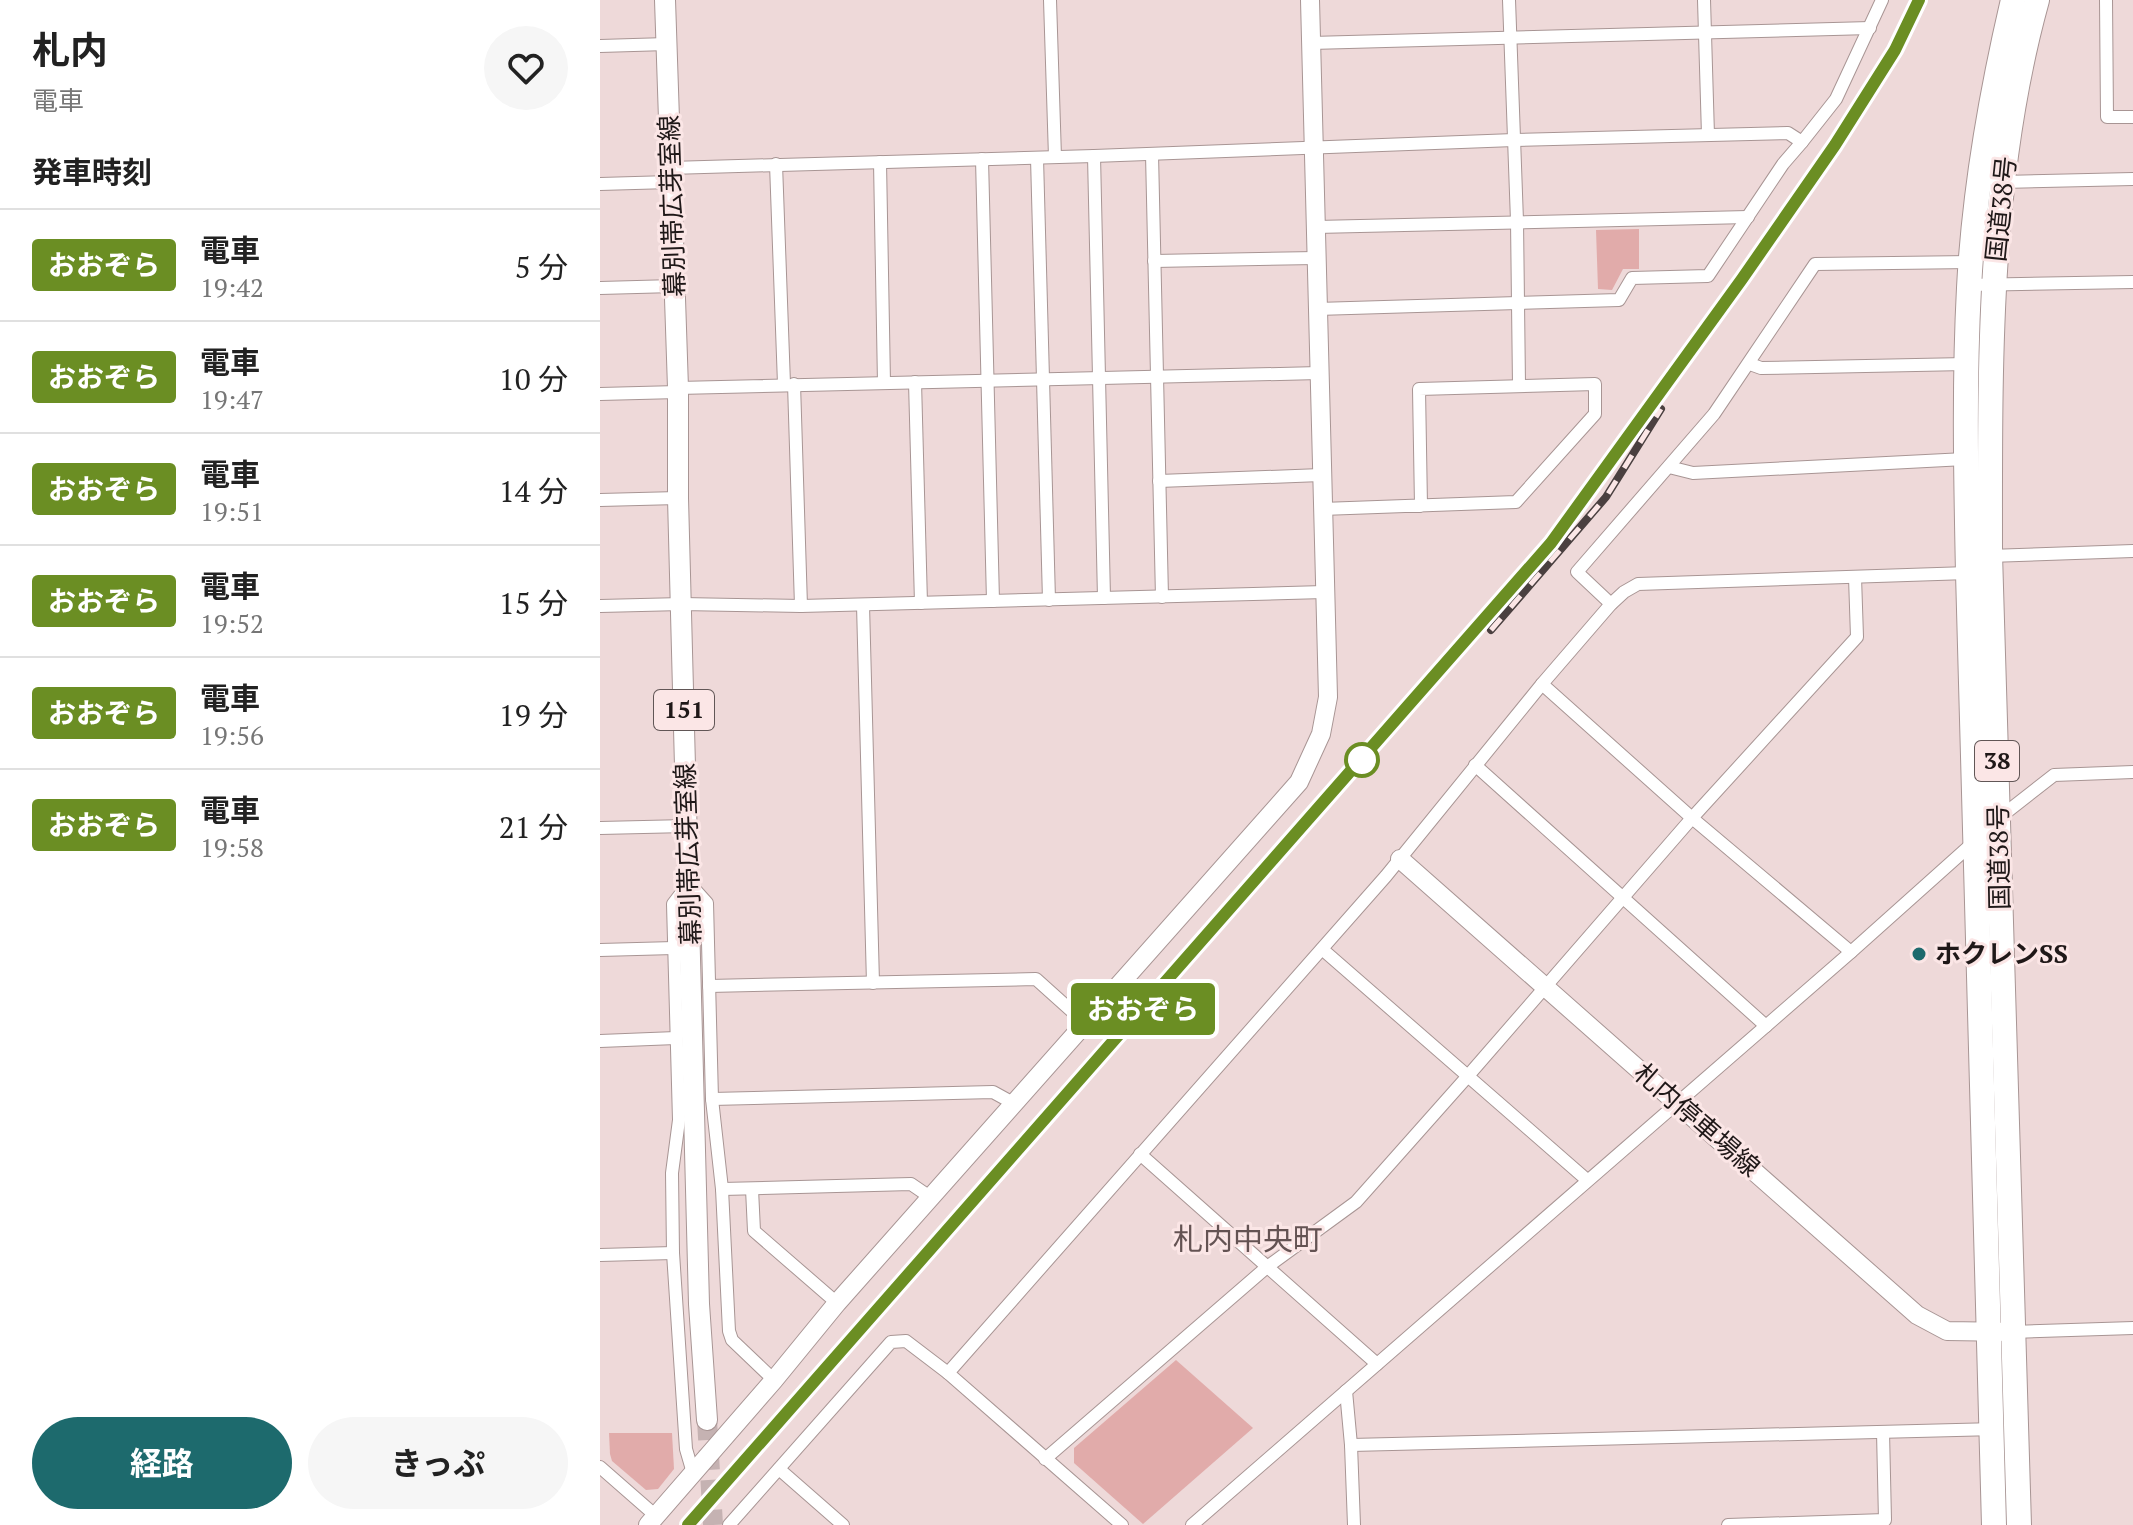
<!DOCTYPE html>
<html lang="ja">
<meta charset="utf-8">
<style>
:root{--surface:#fff;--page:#f6f6f6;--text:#222;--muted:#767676;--line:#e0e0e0;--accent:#1d6a6d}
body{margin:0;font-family:"PT Serif","Noto Sans JP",serif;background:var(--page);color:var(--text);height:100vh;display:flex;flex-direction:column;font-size:30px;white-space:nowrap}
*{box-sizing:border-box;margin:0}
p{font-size:26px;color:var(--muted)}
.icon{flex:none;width:44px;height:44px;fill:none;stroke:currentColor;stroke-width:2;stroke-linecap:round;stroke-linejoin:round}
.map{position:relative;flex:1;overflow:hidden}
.panel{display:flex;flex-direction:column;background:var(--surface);width:600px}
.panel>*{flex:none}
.badge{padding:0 16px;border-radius:6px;font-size:28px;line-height:52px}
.map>.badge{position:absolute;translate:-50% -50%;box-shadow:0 0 0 4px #fff}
h2{padding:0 32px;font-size:30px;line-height:72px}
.round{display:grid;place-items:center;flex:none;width:84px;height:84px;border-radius:42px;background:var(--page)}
.summary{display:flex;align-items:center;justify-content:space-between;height:136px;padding:0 32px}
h1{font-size:38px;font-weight:700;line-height:60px}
.action{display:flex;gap:16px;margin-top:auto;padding:16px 32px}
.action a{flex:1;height:92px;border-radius:48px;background:var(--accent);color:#fff;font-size:32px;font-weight:700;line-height:92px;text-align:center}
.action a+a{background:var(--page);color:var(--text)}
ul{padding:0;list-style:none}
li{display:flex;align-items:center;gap:24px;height:112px;padding:0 32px;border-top:2px solid var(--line)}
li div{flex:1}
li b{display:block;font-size:30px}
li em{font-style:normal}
li .badge{min-width:88px;font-weight:700;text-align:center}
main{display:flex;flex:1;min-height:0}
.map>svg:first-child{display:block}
.green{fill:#e1abaa}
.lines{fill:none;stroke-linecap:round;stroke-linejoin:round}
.primary-tunnel{stroke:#c5b2b2;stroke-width:20;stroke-dasharray:20 10;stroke-linecap:butt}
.street-casing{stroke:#a89594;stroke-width:14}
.secondary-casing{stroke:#a89594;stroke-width:20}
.primary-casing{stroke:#a89594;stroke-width:22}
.highway-casing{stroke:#a89594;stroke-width:26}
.street{stroke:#fff;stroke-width:12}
.secondary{stroke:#fff;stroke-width:18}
.primary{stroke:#fff;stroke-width:20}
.highway{stroke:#fff;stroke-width:24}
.rail-casing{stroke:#4a4040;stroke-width:8}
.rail{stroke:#fbe6e6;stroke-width:5;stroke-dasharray:15;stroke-linecap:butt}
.line-casing{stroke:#fff;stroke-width:18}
.line{stroke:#6b8e23;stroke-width:12}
.stop-dot{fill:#fff;stroke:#6b8e23;stroke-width:4}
.poi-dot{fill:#1d6a6d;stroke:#fbe6e6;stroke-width:3}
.labels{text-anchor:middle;stroke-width:6;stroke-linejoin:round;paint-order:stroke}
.shield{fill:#fbe6e6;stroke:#615656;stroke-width:2}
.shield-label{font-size:24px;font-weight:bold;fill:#1f1818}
.street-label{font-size:26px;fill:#1f1818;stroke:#fbe6e6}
.poi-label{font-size:26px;font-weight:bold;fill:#1f1818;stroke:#fbe6e6;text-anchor:start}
.quarter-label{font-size:30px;fill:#645353;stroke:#fbe6e6}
</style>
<main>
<section class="panel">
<div class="summary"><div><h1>札内</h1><p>電車</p></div><a class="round"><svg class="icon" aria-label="heart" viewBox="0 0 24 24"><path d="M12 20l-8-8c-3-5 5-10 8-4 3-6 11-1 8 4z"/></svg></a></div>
<h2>発車時刻</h2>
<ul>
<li><span class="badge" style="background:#6b8e23;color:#fff">おおぞら</span><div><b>電車</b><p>19:42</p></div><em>5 分</em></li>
<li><span class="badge" style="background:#6b8e23;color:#fff">おおぞら</span><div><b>電車</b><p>19:47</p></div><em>10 分</em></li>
<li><span class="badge" style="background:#6b8e23;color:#fff">おおぞら</span><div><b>電車</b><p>19:51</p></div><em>14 分</em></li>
<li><span class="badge" style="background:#6b8e23;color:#fff">おおぞら</span><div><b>電車</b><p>19:52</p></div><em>15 分</em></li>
<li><span class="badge" style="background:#6b8e23;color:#fff">おおぞら</span><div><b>電車</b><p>19:56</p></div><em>19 分</em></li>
<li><span class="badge" style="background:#6b8e23;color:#fff">おおぞら</span><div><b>電車</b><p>19:58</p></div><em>21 分</em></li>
</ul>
<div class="action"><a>経路</a><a>きっぷ</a></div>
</section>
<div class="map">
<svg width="1533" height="1525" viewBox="0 0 1533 1525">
<rect width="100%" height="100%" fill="#eed9d9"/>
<!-- green -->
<g class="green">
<polygon points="1039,229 1039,269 1023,269 1012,290 998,289 996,230"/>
<polygon points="576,1360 653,1428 543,1524 474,1463 474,1448"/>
<polygon points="9,1433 72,1433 74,1469 58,1489 46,1490 12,1461 10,1454"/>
</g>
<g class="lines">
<!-- primary-tunnel -->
<polyline class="primary-tunnel" points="107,1420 113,1525"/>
<defs>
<g id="street">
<polyline points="450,0 455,157"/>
<polyline points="909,0 917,221 919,385"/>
<polyline points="1104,0 1108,135"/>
<polyline points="1506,0 1507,117 1533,117"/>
<polyline points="711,43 1270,28"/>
<polyline points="0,46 67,44"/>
<polyline points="552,154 562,597"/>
<polyline points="494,156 504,598"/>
<polyline points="437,158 449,600"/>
<polyline points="382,159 393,601"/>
<polyline points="280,162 284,383"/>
<polyline points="176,164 184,384"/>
<polyline points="70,168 494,156 914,140 1188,133 1202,142 1236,99 1282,0"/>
<polyline points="1403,182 1533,179"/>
<polyline points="0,184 70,182"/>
<polyline points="716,227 1148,217"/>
<polyline points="554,261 716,258"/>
<polyline points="1369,285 1533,282"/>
<polyline points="0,288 74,286"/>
<polyline points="717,309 1019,300 1032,278 1108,276 1183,164 1202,142"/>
<polyline points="1150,364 1161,368 1366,364"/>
<polyline points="315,382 321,603"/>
<polyline points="194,384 201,606"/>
<polyline points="78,388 719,373"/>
<polyline points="0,394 78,392"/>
<polyline points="1069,467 1093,473 1365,459"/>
<polyline points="559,481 721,475"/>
<polyline points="0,500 78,498"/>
<polyline points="722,509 916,502 995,414 995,384 819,389 821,506"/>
<polyline points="1389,556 1533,551"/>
<polyline points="1011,604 977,572 1114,414 1215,264 1371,262"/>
<polyline points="263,605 273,983"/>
<polyline points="0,606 82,604 201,606 724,592"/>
<polyline points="942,684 1092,818 1251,952"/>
<polyline points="875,765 1166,1026"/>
<polyline points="1399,818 1454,775 1533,772"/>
<polyline points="0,828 87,826"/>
<polyline points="722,949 987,1180"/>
<polyline points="0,950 74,948"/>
<polyline points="109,986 436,979 485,1023"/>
<polyline points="0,1041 76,1038"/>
<polyline points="112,1099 393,1092 413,1103"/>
<polyline points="540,1154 777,1364"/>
<polyline points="122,1189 311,1184 330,1197"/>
<polyline points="152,1189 154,1231 237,1303"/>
<polyline points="0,1255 73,1253"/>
<polyline points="1413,1332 1533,1328"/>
<polyline points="348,1373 786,876 942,684 1011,604 1024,592 1038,584 1368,573 1371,570"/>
<polyline points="746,1391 751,1445 754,1525"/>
<polyline points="751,1445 1396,1429"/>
<polyline points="445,1459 667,1267 756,1202 867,1077 1092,818 1257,637 1255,577"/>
<polyline points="0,1467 56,1516"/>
<polyline points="179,1469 243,1525"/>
<polyline points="93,1473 86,1449 73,1253 72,1173 79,1120 73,904 89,883 107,903 112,1099 122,1189 129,1331 132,1340 174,1380"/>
<polyline points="129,1525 291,1342 306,1341 348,1373 522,1525"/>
<polyline points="592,1525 1251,952 1374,842"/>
<polyline points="1128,1525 1285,1520 1283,1432"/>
</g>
<g id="secondary">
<polyline points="800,859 1317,1315 1347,1331 1413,1332"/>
<polyline points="48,1525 174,1380 237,1303 699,782 721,734 728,697 710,0"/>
</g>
<polyline id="primary" points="65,0 78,388 78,498 99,1304 107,1420"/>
<g id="highway">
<path d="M1394,1525L1368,573C1366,478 1364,383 1369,288C1374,191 1391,94 1413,0"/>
<path d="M1419,1525L1390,554C1390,369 1387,180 1437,0"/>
</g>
</defs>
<!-- street casing -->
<use href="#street" class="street-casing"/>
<!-- secondary casing -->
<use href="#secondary" class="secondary-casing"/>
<!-- primary casing -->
<use href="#primary" class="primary-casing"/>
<!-- highway casing -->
<use href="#highway" class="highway-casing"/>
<!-- street -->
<use href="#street" class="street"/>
<!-- secondary -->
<use href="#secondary" class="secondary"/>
<!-- primary -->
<use href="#primary" class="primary"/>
<!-- highway -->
<use href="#highway" class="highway"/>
<defs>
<g id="rail">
<polyline points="891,630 1006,497 1061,409"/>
<polyline points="88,1525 951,543 1142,279 1235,145 1295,50 1320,0"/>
</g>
</defs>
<!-- rail casing -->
<use href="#rail" class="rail-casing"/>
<!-- rail -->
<use href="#rail" class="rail"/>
</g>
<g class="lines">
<defs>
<polyline id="line" points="88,1525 951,543 1142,279 1235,145 1295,50 1319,0"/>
</defs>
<!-- line casing -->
<use href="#line" class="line-casing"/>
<!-- line -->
<use href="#line" class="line"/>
</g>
<!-- markers -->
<circle class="stop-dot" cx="762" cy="760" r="16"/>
<circle class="poi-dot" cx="1319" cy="954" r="8"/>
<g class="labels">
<!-- shield labels -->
<g class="shield">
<rect x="54" y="690" width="60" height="40" rx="6"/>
<rect x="1375" y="741" width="44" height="40" rx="6"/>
</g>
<g class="shield-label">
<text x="84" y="718">151</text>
<text x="1397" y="769">38</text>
</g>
<!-- street labels -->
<g class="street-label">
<text transform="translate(72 206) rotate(-92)" y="9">幕別帯広芽室線</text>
<text transform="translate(1401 209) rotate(-84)" y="9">国道38号</text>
<text transform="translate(88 854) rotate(-92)" y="9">幕別帯広芽室線</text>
<text transform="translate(1399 857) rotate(-91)" y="9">国道38号</text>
<text transform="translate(1097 1120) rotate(41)" y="9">札内停車場線</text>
</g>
<!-- poi labels -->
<g class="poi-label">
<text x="1335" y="963">ホクレンSS</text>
</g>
<!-- quarter labels -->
<g class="quarter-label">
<text x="648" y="1250">札内中央町</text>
</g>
</g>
</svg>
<b class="badge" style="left:543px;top:1009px;background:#6b8e23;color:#fff">おおぞら</b>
</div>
</main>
